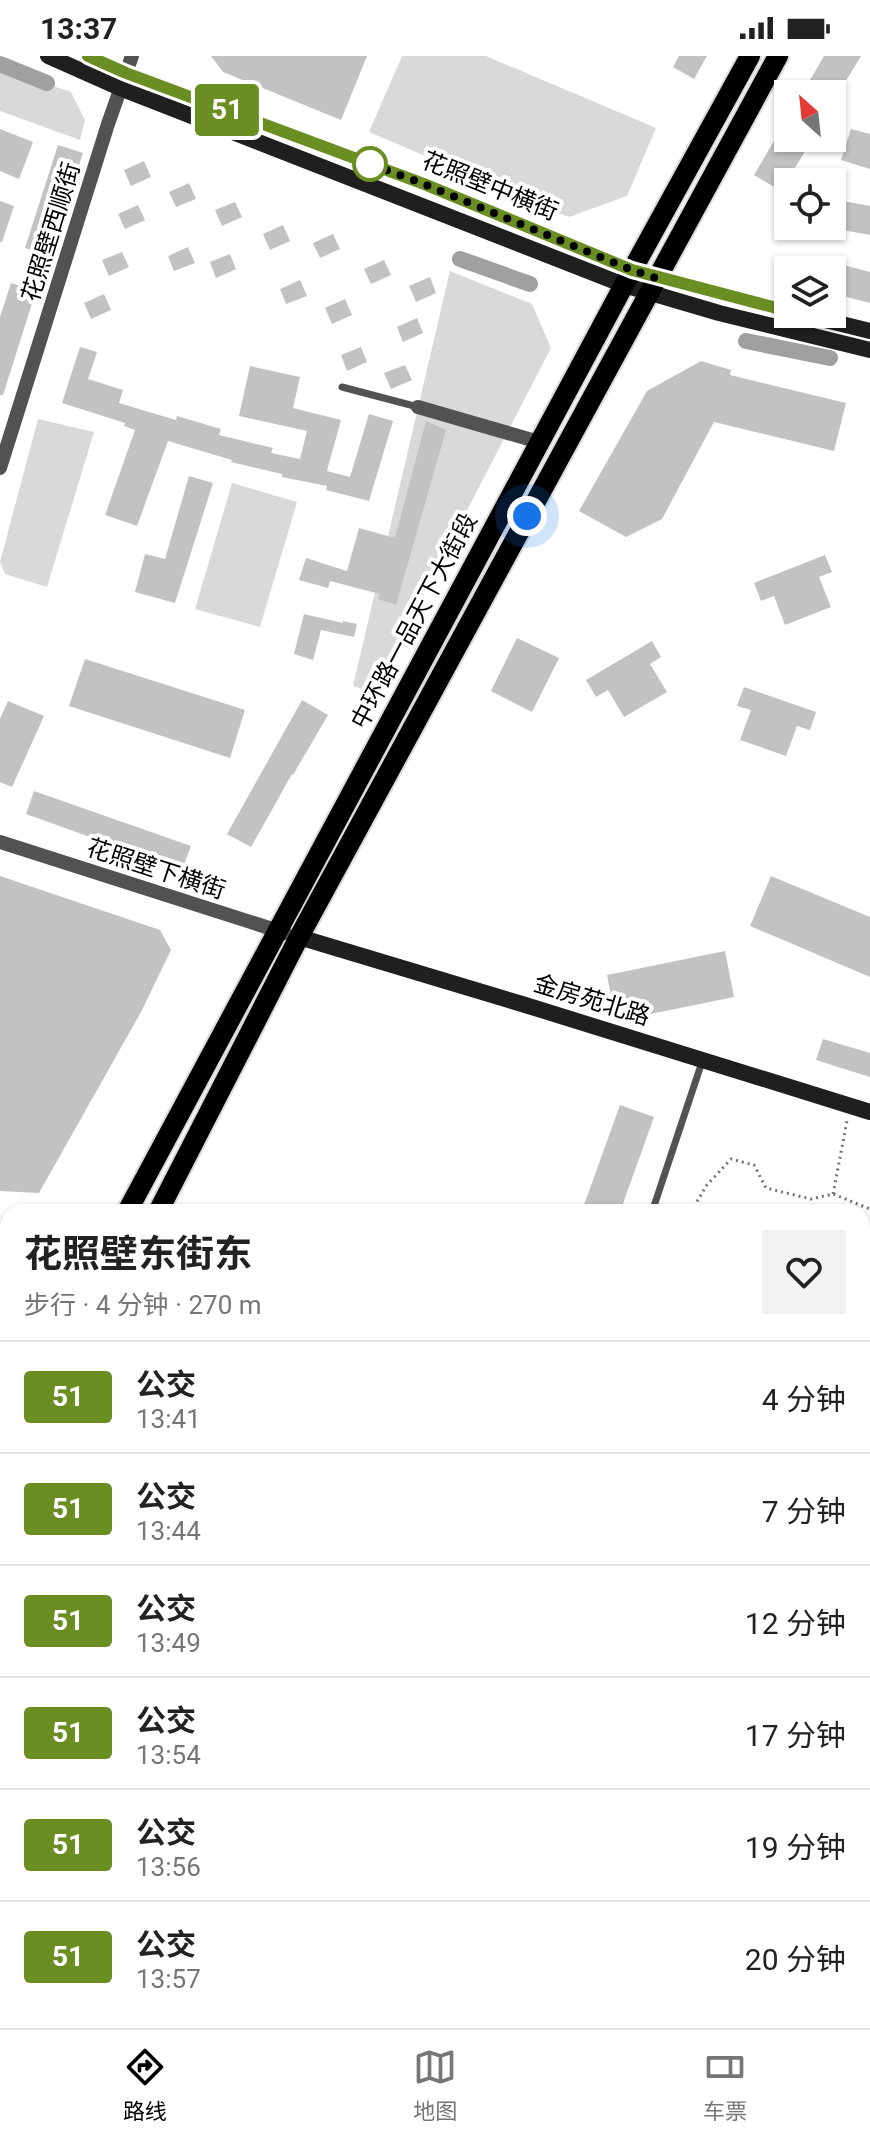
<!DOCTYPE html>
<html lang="zh">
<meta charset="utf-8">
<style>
:root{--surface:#fff;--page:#f2f2f2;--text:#222;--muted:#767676;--line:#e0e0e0;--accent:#000}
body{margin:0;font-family:Roboto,"Noto Sans SC",sans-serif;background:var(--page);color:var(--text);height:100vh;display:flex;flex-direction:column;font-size:30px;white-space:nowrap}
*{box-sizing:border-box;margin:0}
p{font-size:26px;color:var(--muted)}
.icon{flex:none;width:44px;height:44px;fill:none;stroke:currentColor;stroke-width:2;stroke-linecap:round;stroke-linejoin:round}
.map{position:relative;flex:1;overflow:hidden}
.panel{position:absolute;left:0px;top:1148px;width:870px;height:824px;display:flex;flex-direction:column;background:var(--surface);border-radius:24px 24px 0 0;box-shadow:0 2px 6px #0004}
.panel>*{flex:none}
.badge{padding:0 16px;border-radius:6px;font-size:28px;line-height:52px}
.needle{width:52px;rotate:333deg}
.controls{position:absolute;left:774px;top:24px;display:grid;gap:16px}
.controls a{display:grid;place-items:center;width:72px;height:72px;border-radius:0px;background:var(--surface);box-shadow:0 2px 6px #0004;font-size:40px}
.you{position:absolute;width:40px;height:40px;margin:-20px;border:6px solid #fff;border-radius:50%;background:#1a73e8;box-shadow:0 0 0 12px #1a73e833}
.map>.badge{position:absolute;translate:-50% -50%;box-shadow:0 0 0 4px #fff}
.round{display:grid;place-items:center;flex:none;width:84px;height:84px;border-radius:0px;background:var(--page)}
.head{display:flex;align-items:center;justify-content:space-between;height:136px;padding:0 24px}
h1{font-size:38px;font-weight:700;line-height:60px}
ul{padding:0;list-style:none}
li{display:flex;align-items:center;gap:24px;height:112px;padding:0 24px;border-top:2px solid var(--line)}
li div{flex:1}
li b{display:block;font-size:30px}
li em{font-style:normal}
li .badge{min-width:88px;font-weight:700;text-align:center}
.status{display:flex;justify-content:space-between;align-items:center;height:56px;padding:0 40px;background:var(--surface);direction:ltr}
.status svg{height:22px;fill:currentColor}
.menu{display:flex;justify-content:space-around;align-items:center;height:112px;border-top:2px solid var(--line);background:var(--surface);font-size:22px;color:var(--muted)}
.menu a{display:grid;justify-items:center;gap:4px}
.menu .active{color:var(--accent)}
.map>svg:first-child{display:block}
.green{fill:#d9d9d9}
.water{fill:#a0a0a0}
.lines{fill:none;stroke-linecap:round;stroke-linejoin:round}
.canal{stroke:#a0a0a0;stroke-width:16}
.building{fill:#c2c2c2}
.highway-tunnel{stroke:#d9d9d9;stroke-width:24;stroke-dasharray:24 12;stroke-linecap:butt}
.primary-casing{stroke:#dbdbdb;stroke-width:24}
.highway-casing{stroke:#dbdbdb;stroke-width:28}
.path{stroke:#747474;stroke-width:3;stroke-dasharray:2 4;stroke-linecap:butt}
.lane{stroke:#525252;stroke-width:7}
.street{stroke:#525252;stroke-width:14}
.secondary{stroke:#1f1f1f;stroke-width:16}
.primary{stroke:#000;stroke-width:20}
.highway{stroke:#000;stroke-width:24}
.line-casing{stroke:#fff;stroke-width:18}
.line{stroke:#6b8e23;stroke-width:12}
.walk{stroke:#000;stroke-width:8;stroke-dasharray:0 14.4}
.stop-dot{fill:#fff;stroke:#6b8e23;stroke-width:4}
.labels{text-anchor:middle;stroke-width:8;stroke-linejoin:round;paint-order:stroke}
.street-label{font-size:24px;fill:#000;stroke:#fff}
</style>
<div class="status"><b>13:37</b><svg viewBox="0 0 49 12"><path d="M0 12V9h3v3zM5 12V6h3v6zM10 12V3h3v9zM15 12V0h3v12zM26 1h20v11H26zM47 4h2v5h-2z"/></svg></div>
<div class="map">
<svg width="870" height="1972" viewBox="0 0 870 1972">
<rect width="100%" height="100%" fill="#fff"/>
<!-- green -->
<g class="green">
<polygon points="402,0 486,0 656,72 627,140 569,161 369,76"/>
<polygon points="0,12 71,36 85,64 80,84 0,55"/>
<polygon points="450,215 532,248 551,292 373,636 353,630"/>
<polygon points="38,363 94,376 47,531 5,518 0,506"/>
<polygon points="232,427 297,446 260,571 195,553"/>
<polygon points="0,1540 8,1542 8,1726 0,1724"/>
</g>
<!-- water -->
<polygon class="water" points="862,1177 870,1185 870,1279 862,1287"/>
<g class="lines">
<!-- canal -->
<g class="canal">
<polyline points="0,8 47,27"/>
<polyline points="460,203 530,228"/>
<polyline points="746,285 830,302"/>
</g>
</g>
<!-- building -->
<g class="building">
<polygon points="211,0 367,0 341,64 223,16"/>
<polygon points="679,0 707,0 694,23 673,11"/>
<polygon points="824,0 861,0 838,38 802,38"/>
<polygon points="788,61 788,82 813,82 781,135 754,119"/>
<polygon points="0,73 33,86 19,123 0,115"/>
<polygon points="851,73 870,78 870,113 841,104"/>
<polygon points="58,89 83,97 49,200 25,192"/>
<polygon points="144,105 151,121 131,130 124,114"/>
<polygon points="189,127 196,143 176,151 169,136"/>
<polygon points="832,143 870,150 870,179 832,172"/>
<polygon points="0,145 14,150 2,186 0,186"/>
<polygon points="235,146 242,161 222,170 215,154"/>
<polygon points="138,149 145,164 125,173 118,158"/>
<polygon points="283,169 290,185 270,194 263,178"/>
<polygon points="333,178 340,193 320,202 313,187"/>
<polygon points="188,191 195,207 174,215 168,200"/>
<polygon points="122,196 129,211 109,220 102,204"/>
<polygon points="230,198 236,213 216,222 210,206"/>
<polygon points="384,204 391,219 371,228 364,213"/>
<polygon points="832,206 870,216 870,247 832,237"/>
<polygon points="430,221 436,237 416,246 409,230"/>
<polygon points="300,224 307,240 286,248 280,233"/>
<polygon points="11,227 36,235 3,339 0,339 0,261"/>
<polygon points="104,238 111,254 91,263 84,247"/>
<polygon points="345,243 352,259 332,268 325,252"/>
<polygon points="417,262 423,277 403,286 397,271"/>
<polygon points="80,291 97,296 88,323 123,334 119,347 176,364 177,360 221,373 219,379 273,392 271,397 300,403 307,375 239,360 250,310 300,321 293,352 341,364 327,415 350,421 369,358 393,365 369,445 326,434 327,430 282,421 282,418 231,406 232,404 168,385 137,470 105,459 135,374 124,370 125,367 62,347"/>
<polygon points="361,291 367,306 347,315 341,299"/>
<polygon points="701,305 731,314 730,319 846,347 834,395 714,366 662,463 626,481 579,455 647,335"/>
<polygon points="405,309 412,324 391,333 384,317"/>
<polygon points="426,365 446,374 396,549 378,543 380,538 330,525 328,532 299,524 306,502 347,515 359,472 395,482"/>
<polygon points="189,420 213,427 175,547 135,536 145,498 165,503"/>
<polygon points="825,499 832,516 819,521 831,551 785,569 774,540 761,545 754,527"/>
<polygon points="304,558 343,567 343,565 357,568 354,581 321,574 313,604 294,598"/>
<polygon points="517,582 559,602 532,656 491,635"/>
<polygon points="652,585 661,601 650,608 667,636 624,661 608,634 596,641 586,624"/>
<polygon points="85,603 245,654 230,702 69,650"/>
<polygon points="744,631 816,656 810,674 797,670 786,700 740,684 751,654 737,650"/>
<polygon points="302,644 328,659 293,719 292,718 251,791 227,778"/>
<polygon points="8,645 44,660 12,731 0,726 0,663"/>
<polygon points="34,735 191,790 182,814 26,758"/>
<polygon points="0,820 160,874 171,894 141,956 39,1137 0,1135"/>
<polygon points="771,820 870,861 870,921 750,870"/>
<polygon points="725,895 734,941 616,965 607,919"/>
<polygon points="823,983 870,997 870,1021 816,1004"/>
<polygon points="620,1049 654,1061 620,1156 603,1156 584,1149"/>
</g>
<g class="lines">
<!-- highway-tunnel -->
<polyline class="highway-tunnel" points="0,1501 8,1503"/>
<defs>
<g id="primary">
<polyline points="127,1156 624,229 750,0"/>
<polyline points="158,1156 299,881 778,0"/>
<polyline points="0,1391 8,1378"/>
<polyline points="0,1462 8,1448"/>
</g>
<g id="highway">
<polyline points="862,1751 870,1753"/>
<polyline points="862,1776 870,1778"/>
</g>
</defs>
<!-- primary casing -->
<use href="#primary" class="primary-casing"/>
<!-- highway casing -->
<use href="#highway" class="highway-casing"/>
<!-- path -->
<g class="path">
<polyline points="833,1138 847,1065"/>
<polyline points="691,1156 706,1130 731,1103 754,1109 766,1132 811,1143 833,1138 870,1153"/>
<polyline points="862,1300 870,1296"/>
<polyline points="0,1649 8,1651"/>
</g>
<!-- lane -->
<g class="lane">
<polyline points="342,331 418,351"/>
<polyline points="652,1156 702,1006"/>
<polyline points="862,1498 870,1495"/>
<polyline points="862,1680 870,1682"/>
</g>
<!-- street -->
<g class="street">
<polyline points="418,351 539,386"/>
<polyline points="0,412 108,68 132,0"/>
<polyline points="0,786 285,877"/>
</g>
<!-- secondary -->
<g class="secondary">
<polyline points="48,0 120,32 624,229 719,257 870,294"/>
<polyline points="88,0 126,17 424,128 632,214 788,255"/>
<polyline points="801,258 870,275"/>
<polyline points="299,881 522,948 870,1056"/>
<polyline points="0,1520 8,1522"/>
<polyline points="862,1721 870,1723"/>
<polyline points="0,1759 8,1761"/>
<polyline points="862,1794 870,1797"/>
<polyline points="862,1892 870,1893"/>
<polyline points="679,1972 682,1964"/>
</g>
<!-- primary -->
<use href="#primary" class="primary"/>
<!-- highway -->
<use href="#highway" class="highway"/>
</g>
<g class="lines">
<defs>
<polyline id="line" points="88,0 126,17 424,128 632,214 788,255"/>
</defs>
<!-- line casing -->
<use href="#line" class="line-casing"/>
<!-- line -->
<use href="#line" class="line"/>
<!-- walk -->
<polyline class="walk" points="370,108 365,106 424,128 632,214 656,222 527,460"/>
</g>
<!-- markers -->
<circle class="stop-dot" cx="370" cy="108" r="16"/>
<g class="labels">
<!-- street labels -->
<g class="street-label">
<text transform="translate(490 130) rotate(22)" y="8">花照壁中横街</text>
<text transform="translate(51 176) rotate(-73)" y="8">花照壁西顺街</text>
<text transform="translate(414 565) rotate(-62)" y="8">中环路一品天下大街段</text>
<text transform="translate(156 813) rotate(18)" y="8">花照壁下横街</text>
<text transform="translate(592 944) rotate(17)" y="8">金房苑北路</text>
</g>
</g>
</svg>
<div class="controls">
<a><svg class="needle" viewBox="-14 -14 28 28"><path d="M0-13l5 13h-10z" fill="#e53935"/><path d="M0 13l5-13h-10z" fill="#767676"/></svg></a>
<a><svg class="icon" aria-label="locate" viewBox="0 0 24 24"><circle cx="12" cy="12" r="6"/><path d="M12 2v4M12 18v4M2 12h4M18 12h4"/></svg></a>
<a><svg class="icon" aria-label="layers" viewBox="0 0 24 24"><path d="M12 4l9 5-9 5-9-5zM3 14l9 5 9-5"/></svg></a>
</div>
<div class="you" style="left:527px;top:460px"></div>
<b class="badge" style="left:227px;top:54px;background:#6b8e23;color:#fff">51</b>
<section class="panel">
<div class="head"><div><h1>花照壁东街东</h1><p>步行 · 4 分钟 · 270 m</p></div><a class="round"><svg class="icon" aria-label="heart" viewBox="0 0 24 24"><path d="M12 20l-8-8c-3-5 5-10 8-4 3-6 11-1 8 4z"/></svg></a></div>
<ul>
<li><span class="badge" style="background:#6b8e23;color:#fff">51</span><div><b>公交</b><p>13:41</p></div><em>4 分钟</em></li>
<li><span class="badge" style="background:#6b8e23;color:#fff">51</span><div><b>公交</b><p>13:44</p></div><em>7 分钟</em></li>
<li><span class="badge" style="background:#6b8e23;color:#fff">51</span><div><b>公交</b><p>13:49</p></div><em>12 分钟</em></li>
<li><span class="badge" style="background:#6b8e23;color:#fff">51</span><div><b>公交</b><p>13:54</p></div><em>17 分钟</em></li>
<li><span class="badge" style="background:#6b8e23;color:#fff">51</span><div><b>公交</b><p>13:56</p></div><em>19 分钟</em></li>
<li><span class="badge" style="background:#6b8e23;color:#fff">51</span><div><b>公交</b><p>13:57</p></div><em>20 分钟</em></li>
</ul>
</section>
</div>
<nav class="menu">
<a class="active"><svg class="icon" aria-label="directions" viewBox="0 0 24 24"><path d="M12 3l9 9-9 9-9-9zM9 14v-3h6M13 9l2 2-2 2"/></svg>路线</a>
<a><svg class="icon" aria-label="map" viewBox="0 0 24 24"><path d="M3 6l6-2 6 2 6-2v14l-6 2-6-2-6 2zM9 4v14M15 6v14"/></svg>地图</a>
<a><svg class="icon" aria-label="tickets" viewBox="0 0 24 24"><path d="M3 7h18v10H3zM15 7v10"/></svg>车票</a>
</nav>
